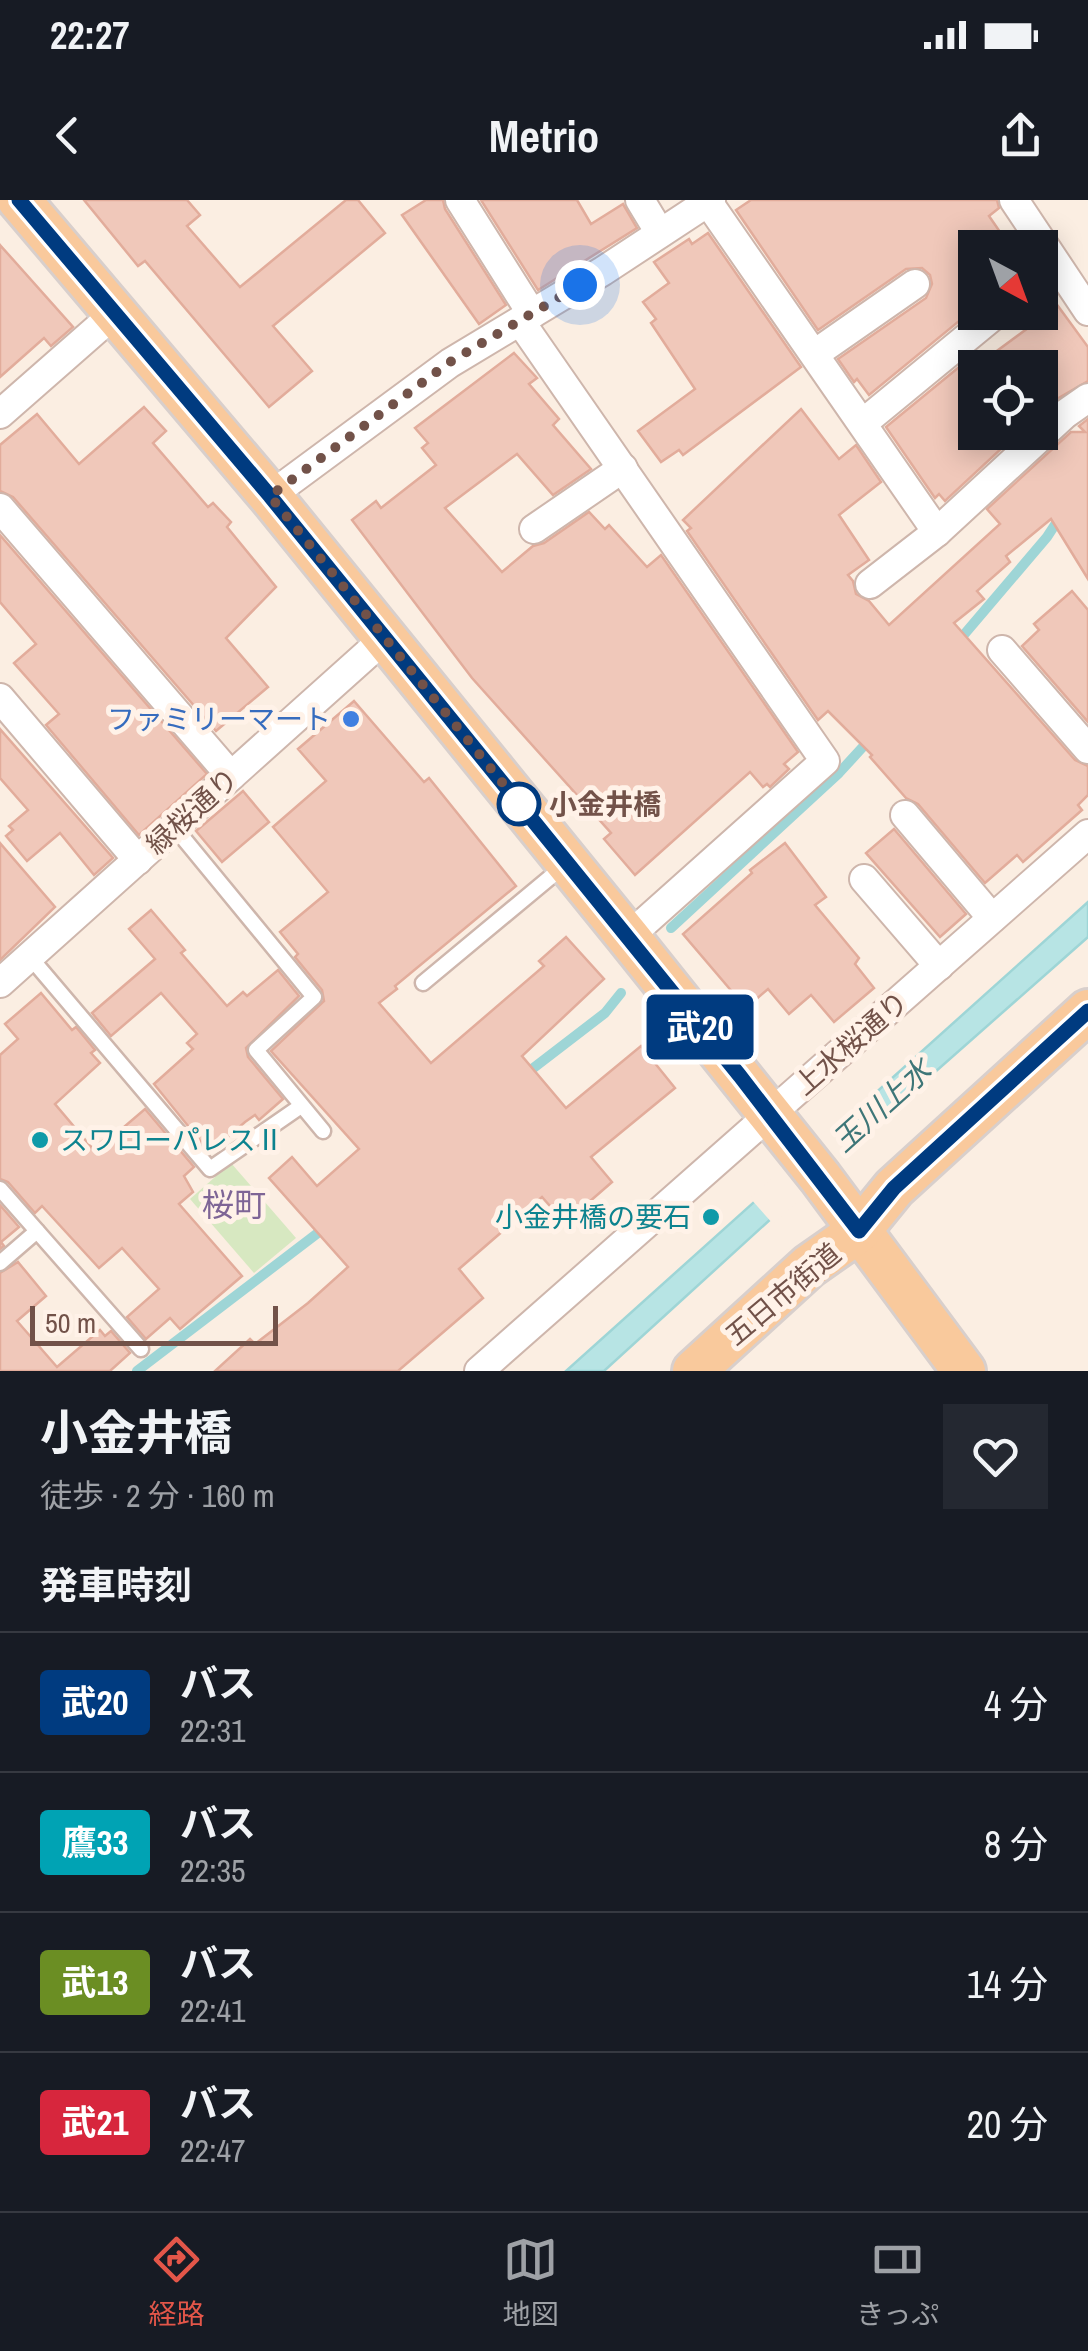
<!DOCTYPE html>
<html lang="ja">
<meta charset="utf-8">
<style>
:root{--surface:#171b24;--page:#242831;--text:#f1f3f6;--muted:#9ea1a6;--line:#363941;--accent:#e35649}
body{margin:0;font-family:"Archivo Narrow","Noto Sans JP",sans-serif;background:var(--page);color:var(--text);height:100vh;display:flex;flex-direction:column;font-size:38px;white-space:nowrap}
*{box-sizing:border-box;margin:0}
p{font-size:32px;color:var(--muted)}
.icon{flex:none;width:55px;height:55px;fill:none;stroke:currentColor;stroke-width:2;stroke-linecap:round;stroke-linejoin:round}
.map{position:relative;height:1171px;overflow:hidden}
.panel{display:flex;flex-direction:column;background:var(--surface);flex:1}
.panel>*{flex:none}
.badge{padding:0 20px;border-radius:8px;font-size:35px;line-height:65px}
.needle{width:65px;rotate:139deg}
.buttons{position:absolute;left:958px;top:30px;display:grid;gap:20px}
.buttons a{display:grid;place-items:center;width:100px;height:100px;border-radius:0px;background:var(--surface);box-shadow:0 5px 25px #0003;font-size:50px}
.scale{position:absolute;left:30px;bottom:25px;width:248px;box-sizing:border-box;padding-left:10px;border:5px solid #725249;border-top:0;font-size:28px;line-height:35px;white-space:nowrap;color:#725249;-webkit-text-stroke:8px #fff2e8;paint-order:stroke}
.you{position:absolute;width:50px;height:50px;margin:-25px;border:8px solid #fff;border-radius:50%;background:#1a73e8;box-shadow:0 0 0 15px #1a73e833}
.map>.badge{position:absolute;translate:-50% -50%;box-shadow:0 0 0 5px #fff}
h2{padding:0 40px;font-size:38px;line-height:90px}
.round{display:grid;place-items:center;flex:none;width:105px;height:105px;border-radius:0px;background:var(--page)}
.headline{display:flex;align-items:center;justify-content:space-between;height:170px;padding:0 40px}
h1{font-size:48px;font-weight:700;line-height:75px}
ul{padding:0;list-style:none}
li{display:flex;align-items:center;gap:30px;height:140px;padding:0 40px;border-top:2px solid var(--line)}
li div{flex:1}
li b{display:block;font-size:38px}
li em{font-style:normal}
li .badge{min-width:110px;font-weight:700;text-align:center}
.status{display:flex;justify-content:space-between;align-items:center;height:70px;padding:0 50px;background:var(--surface);direction:ltr}
.status svg{height:28px;fill:currentColor}
header{display:flex;justify-content:space-between;align-items:center;height:130px;padding:0 40px;background:var(--surface);font-size:45px;font-weight:700}
.tab-bar{display:flex;justify-content:space-around;align-items:center;height:140px;border-top:2px solid var(--line);background:var(--surface);font-size:28px;color:var(--muted)}
.tab-bar a{display:grid;justify-items:center;gap:5px}
.tab-bar .selected{color:var(--accent)}
.map>svg:first-child{display:block}
.green{fill:#d7e8c1}
.water{fill:#b7e4e4;stroke:#9ed5d6;stroke-width:2.5}
.pier{fill:#fbeee2}
.lines{fill:none;stroke-linecap:round;stroke-linejoin:round}
.stream{stroke:#9ed5d6;stroke-width:10}
.building{fill:#f0c8ba;stroke:#e2ac9b;stroke-width:2.5}
.service-casing{stroke:#ceb6ac;stroke-width:19}
.minor-casing{stroke:#ceb6ac;stroke-width:32}
.primary-casing{stroke:#d8cfcc;stroke-width:48}
.service{stroke:#fff;stroke-width:14}
.minor{stroke:#fff;stroke-width:28}
.primary{stroke:#f9c99c;stroke-width:42}
.line-casing{stroke:#fff;stroke-width:22}
.line{stroke:#003b80;stroke-width:15}
.walk{stroke:#725249;stroke-width:10;stroke-dasharray:0 18}
.shop-dot{fill:#3f7fe0;stroke:#fff2e8;stroke-width:4}
.stop-dot{fill:#fff;stroke:#003b80;stroke-width:5}
.culture-dot{fill:#0f9aa8;stroke:#fff2e8;stroke-width:4}
.labels{text-anchor:middle;stroke-width:10;stroke-linejoin:round;paint-order:stroke}
.shop-label{font-size:28px;fill:#366cbe;stroke:#fff2e8;text-anchor:end}
.stop-label{font-size:28px;font-weight:bold;fill:#725249;stroke:#fff2e8;text-anchor:start}
.street-label{font-size:28px;fill:#725249;stroke:#fff2e8}
.culture-label{font-size:28px;fill:#0d838f;stroke:#fff2e8;text-anchor:start}
.water-label{font-size:30px;font-style:italic;fill:#3e7678;stroke:#fff2e8}
.quarter-label{font-size:32px;fill:#7e6596;stroke:#fff2e8}
</style>
<div class="status"><b>22:27</b><svg viewBox="0 0 49 12"><path d="M0 12V9h3v3zM5 12V6h3v6zM10 12V3h3v9zM15 12V0h3v12zM26 1h20v11H26zM47 4h2v5h-2z"/></svg></div>
<header><svg class="icon" aria-label="back" viewBox="0 0 24 24"><path d="M15 5l-7 7 7 7"/></svg>Metrio<svg class="icon" aria-label="share" viewBox="0 0 24 24"><path d="M12 15V3M7 8l5-5 5 5M5 13v7h14v-7"/></svg></header>
<div class="map">
<svg width="1088" height="1171" viewBox="0 0 1088 1171">
<rect width="100%" height="100%" fill="#fbeee2"/>
<!-- green -->
<polygon class="green" points="231,963 296,1038 254,1073 190,999"/>
<!-- water -->
<polygon class="water" points="1088,702 1088,737 841,955 604,1171 566,1171"/>
<!-- pier -->
<polygon class="pier" points="845,913 867,939 773,1024 750,998"/>
<g class="lines">
<!-- stream -->
<g class="stream">
<polyline points="956,444 1047,337 1062,314"/>
<polyline points="671,728 839,573 871,538"/>
<polyline points="523,876 605,813 621,793"/>
<polyline points="137,1171 327,1026"/>
</g>
</g>
<!-- building -->
<g class="building">
<polygon points="84,0 187,0 200,15 187,26 240,87 346,0 358,0 385,33 273,126 312,171 269,207 145,61 138,66"/>
<polygon points="426,0 443,0 445,9 506,105 479,124 402,15"/>
<polygon points="481,0 577,0 591,24 623,4 637,28 538,90"/>
<polygon points="751,0 997,0 999,8 989,16 1011,48 975,48 975,108 869,195 857,179 854,182 838,159 926,98 932,84 930,75 922,68 906,69 818,130 736,10"/>
<polygon points="708,33 801,167 683,255 679,250 661,262 638,231 695,189 651,123 656,119 643,102 669,83 654,62 689,39 692,44"/>
<polygon points="0,45 73,127 51,146 44,138 0,177"/>
<polygon points="1058,106 1088,147 1088,181 1055,200 1040,183 1040,168 975,168 975,232 1019,232 945,301 939,294 935,298 886,227 975,154 975,167"/>
<polygon points="514,153 537,178 529,184 559,219 553,225 591,269 553,295 517,254 445,308 502,372 533,346 544,343 589,312 605,329 609,325 647,367 661,355 798,552 784,564 789,569 770,587 767,584 763,587 750,572 635,675 604,639 611,633 472,478 352,320 376,301 381,308 436,265 422,248 428,243 415,228"/>
<polygon points="144,207 166,231 153,243 208,307 213,303 231,322 227,327 276,387 226,438 268,487 216,531 13,297 0,291 0,245 37,214 79,264"/>
<polygon points="801,209 839,259 856,245 881,282 839,315 869,360 848,375 853,381 856,394 869,401 889,425 1000,324 987,309 1071,232 1085,232 1079,226 1088,219 1088,379 1051,319 1006,356 1010,362 977,391 984,399 954,423 1075,560 1088,566 1088,595 1078,605 1082,610 1023,662 1017,655 985,683 918,604 906,598 870,557 872,555 828,511 818,520 687,331 691,328 683,320"/>
<polygon points="0,335 207,574 139,635 46,525 59,514 14,463 36,444 0,402"/>
<polygon points="1072,391 1088,410 1088,522 1022,446 1039,430 1034,424"/>
<polygon points="354,501 424,582 429,578 516,686 395,786 397,789 379,803 431,863 544,766 539,761 566,737 604,779 522,856 566,908 641,846 675,888 591,957 612,982 565,1023 542,997 459,1069 483,1098 398,1171 215,1171 250,1139 255,1144 308,1103 348,1067 269,978 292,957 317,986 359,949 271,851 324,801 322,790 295,757 298,754 280,732 328,692 273,627 326,581 298,549"/>
<polygon points="0,529 113,658 94,675 60,633 27,661 6,636 13,630 9,626 28,610 0,578"/>
<polygon points="243,591 269,622 222,662 196,631"/>
<polygon points="894,629 966,714 940,737 866,653"/>
<polygon points="0,643 55,707 0,760"/>
<polygon points="785,643 826,697 815,705 859,758 855,764 874,788 834,822 811,795 789,814 768,789 746,808 683,734 752,673 750,670"/>
<polygon points="151,710 185,750 181,753 227,806 243,792 247,796 278,770 299,796 246,848 248,857 283,899 259,920 255,915 245,922 210,953 154,884 193,849 187,843 197,834 161,793 111,836 92,813 155,759 129,729"/>
<polygon points="41,793 72,830 76,827 95,850 91,853 100,863 55,904 93,949 107,937 110,939 145,909 194,967 184,976 193,992 179,1004 242,1076 180,1129 170,1118 146,1139 127,1117 159,1089 122,1048 99,1068 42,1006 35,1013 8,982 0,979 0,855 18,839 5,824"/>
<polygon points="0,1005 19,1027 1,1042 4,1046 0,1049"/>
<polygon points="18,1062 46,1096 17,1121 57,1167 100,1130 105,1136 111,1131 130,1153 110,1171 0,1171 0,1073"/>
</g>
<g class="lines">
<defs>
<g id="service">
<polyline points="175,628 314,797 256,850 323,931"/>
<polyline points="30,757 210,969 301,906"/>
<polyline points="423,783 565,665"/>
<polyline points="0,989 141,1149"/>
<polyline points="0,1063 37,1031"/>
</g>
<g id="minor">
<polyline points="460,0 532,114"/>
<polyline points="640,0 660,33"/>
<polyline points="1014,0 1088,111"/>
<polyline points="708,2 937,332"/>
<polyline points="520,121 825,561 628,737"/>
<polyline points="816,153 915,84"/>
<polyline points="0,214 114,114"/>
<polyline points="863,223 998,112"/>
<polyline points="270,296 450,163 603,71 711,0"/>
<polyline points="0,308 231,576"/>
<polyline points="534,329 623,268"/>
<polyline points="870,384 937,332 1065,214 1088,198"/>
<polyline points="1002,450 1088,549"/>
<polyline points="0,498 138,660"/>
<polyline points="905,615 992,718"/>
<polyline points="864,679 939,766"/>
<polyline points="0,783 385,438"/>
<polyline points="479,1171 1088,634"/>
</g>
<g id="primary">
<polyline points="19,0 270,296 628,737 820,977 964,1171"/>
<polyline points="694,1171 809,1066 859,1031 894,988 1088,811"/>
</g>
</defs>
<!-- service casing -->
<use href="#service" class="service-casing"/>
<!-- minor casing -->
<use href="#minor" class="minor-casing"/>
<!-- primary casing -->
<use href="#primary" class="primary-casing"/>
<!-- service -->
<use href="#service" class="service"/>
<!-- minor -->
<use href="#minor" class="minor"/>
<!-- primary -->
<use href="#primary" class="primary"/>
</g>
<g class="lines">
<defs>
<polyline id="line" points="19,0 270,296 740,876 859,1031 894,988 1088,811"/>
</defs>
<!-- line casing -->
<use href="#line" class="line-casing"/>
<!-- line -->
<use href="#line" class="line"/>
<!-- walk -->
<polyline class="walk" points="519,604 522,607 270,296 450,162 580,85"/>
</g>
<!-- markers -->
<circle class="shop-dot" cx="351" cy="519" r="10"/>
<circle class="stop-dot" cx="519" cy="604" r="20"/>
<g class="culture-dot">
<circle cx="40" cy="940" r="10"/>
<circle cx="711" cy="1017" r="10"/>
</g>
<g class="labels">
<!-- shop labels -->
<g class="shop-label">
<text x="331" y="529">ファミリーマート</text>
</g>
<!-- stop labels -->
<g class="stop-label">
<text x="549" y="614">小金井橋</text>
</g>
<!-- street labels -->
<g class="street-label">
<text transform="translate(192 611) rotate(-42)" y="10">緑桜通り</text>
<text transform="translate(851 843) rotate(-41)" y="10">上水桜通り</text>
<text transform="translate(783 1094) rotate(-40)" y="10">五日市街道</text>
</g>
<!-- culture labels -->
<g class="culture-label">
<text x="60" y="950">スワローパレスⅡ</text>
<text x="691" y="1027" text-anchor="end">小金井橋の要石</text>
</g>
<!-- water labels -->
<g class="water-label">
<text transform="translate(882 906) rotate(-42)" y="10">玉川上水</text>
</g>
<!-- quarter labels -->
<g class="quarter-label">
<text x="234" y="1016">桜町</text>
</g>
</g>
</svg>
<div class="buttons">
<a><svg class="needle" viewBox="-14 -14 28 28"><path d="M0-13l5 13h-10z" fill="#e53935"/><path d="M0 13l5-13h-10z" fill="#9ea1a6"/></svg></a>
<a><svg class="icon" aria-label="locate" viewBox="0 0 24 24"><circle cx="12" cy="12" r="6"/><path d="M12 2v4M12 18v4M2 12h4M18 12h4"/></svg></a>
</div>
<div class="scale">50 m</div>
<div class="you" style="left:580px;top:85px"></div>
<b class="badge" style="left:700px;top:827px;background:#003b80;color:#fff">武20</b>
</div>
<section class="panel">
<div class="headline"><div><h1>小金井橋</h1><p>徒歩 · 2 分 · 160 m</p></div><a class="round"><svg class="icon" aria-label="heart" viewBox="0 0 24 24"><path d="M12 20l-8-8c-3-5 5-10 8-4 3-6 11-1 8 4z"/></svg></a></div>
<h2>発車時刻</h2>
<ul>
<li><span class="badge" style="background:#003b80;color:#fff">武20</span><div><b>バス</b><p>22:31</p></div><em>4 分</em></li>
<li><span class="badge" style="background:#00a3b4;color:#fff">鷹33</span><div><b>バス</b><p>22:35</p></div><em>8 分</em></li>
<li><span class="badge" style="background:#6b8e23;color:#fff">武13</span><div><b>バス</b><p>22:41</p></div><em>14 分</em></li>
<li><span class="badge" style="background:#d7263d;color:#fff">武21</span><div><b>バス</b><p>22:47</p></div><em>20 分</em></li>
</ul>
</section>
<nav class="tab-bar">
<a class="selected"><svg class="icon" aria-label="directions" viewBox="0 0 24 24"><path d="M12 3l9 9-9 9-9-9zM9 14v-3h6M13 9l2 2-2 2"/></svg>経路</a>
<a><svg class="icon" aria-label="map" viewBox="0 0 24 24"><path d="M3 6l6-2 6 2 6-2v14l-6 2-6-2-6 2zM9 4v14M15 6v14"/></svg>地図</a>
<a><svg class="icon" aria-label="tickets" viewBox="0 0 24 24"><path d="M3 7h18v10H3zM15 7v10"/></svg>きっぷ</a>
</nav>
